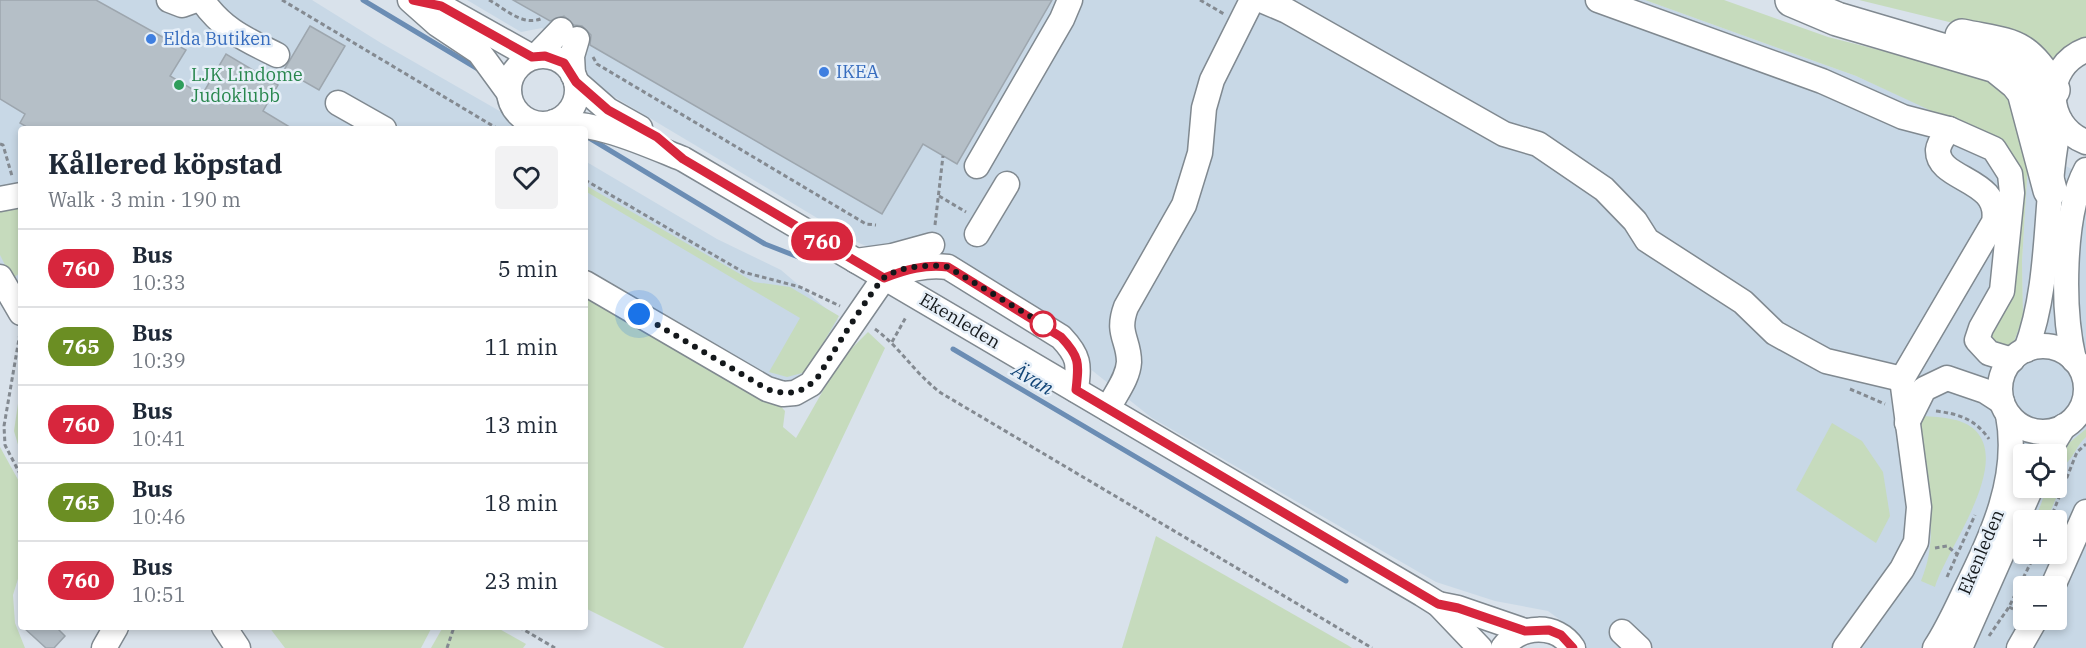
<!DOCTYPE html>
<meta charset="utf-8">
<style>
:root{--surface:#fff;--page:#f2f2f3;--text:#1f2937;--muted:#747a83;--line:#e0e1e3}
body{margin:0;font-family:"IBM Plex Serif",serif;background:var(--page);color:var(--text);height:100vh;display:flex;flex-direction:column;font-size:22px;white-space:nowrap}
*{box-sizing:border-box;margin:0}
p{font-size:20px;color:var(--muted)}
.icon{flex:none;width:33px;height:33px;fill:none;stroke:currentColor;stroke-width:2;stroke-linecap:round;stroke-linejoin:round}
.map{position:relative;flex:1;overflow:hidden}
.drawer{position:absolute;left:18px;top:126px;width:570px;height:504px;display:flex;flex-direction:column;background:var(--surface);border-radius:6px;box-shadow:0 3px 9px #0003}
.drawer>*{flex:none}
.badge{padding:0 12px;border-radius:20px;font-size:21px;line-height:39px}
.buttons{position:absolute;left:2013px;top:444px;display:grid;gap:12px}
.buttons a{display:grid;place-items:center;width:54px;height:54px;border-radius:6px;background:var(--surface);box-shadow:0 3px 9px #0003;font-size:30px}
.you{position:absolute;width:30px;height:30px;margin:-15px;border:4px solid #fff;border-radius:50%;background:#1a73e8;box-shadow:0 0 0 9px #1a73e833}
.map>.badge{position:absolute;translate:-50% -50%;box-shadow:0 0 0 3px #fff}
.round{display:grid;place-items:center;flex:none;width:63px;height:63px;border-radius:6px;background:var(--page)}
.head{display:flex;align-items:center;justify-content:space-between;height:102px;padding:0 30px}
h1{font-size:28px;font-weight:700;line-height:45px}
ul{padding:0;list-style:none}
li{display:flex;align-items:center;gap:18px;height:78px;padding:0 30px;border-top:2px solid var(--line)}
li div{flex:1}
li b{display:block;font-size:22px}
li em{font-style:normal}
li .badge{min-width:66px;font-weight:700;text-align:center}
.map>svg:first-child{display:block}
.built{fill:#c8d8e6;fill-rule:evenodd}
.green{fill:#c6dbbd}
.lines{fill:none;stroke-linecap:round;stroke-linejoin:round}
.stream{stroke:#6b8db4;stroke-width:5}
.building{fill:#b5bfc7;stroke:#9da6ae;stroke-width:1.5}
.minor-casing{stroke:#808990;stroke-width:27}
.highway-casing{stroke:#808990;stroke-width:36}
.path{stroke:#848a91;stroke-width:3;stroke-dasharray:4.5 3;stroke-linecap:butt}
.minor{stroke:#fff;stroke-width:24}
.highway{stroke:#fff;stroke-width:33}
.line-casing{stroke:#fff;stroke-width:14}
.line{stroke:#d7263d;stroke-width:9}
.walk{stroke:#14181b;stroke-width:6;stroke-dasharray:0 10.8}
.shop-dot{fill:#3f7fe0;stroke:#e6eff8;stroke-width:2}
.leisure-dot{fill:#2e9e5b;stroke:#e6eff8;stroke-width:2}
.stop-dot{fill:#fff;stroke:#d7263d;stroke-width:3}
.labels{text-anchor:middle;stroke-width:5;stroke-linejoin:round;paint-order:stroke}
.shop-label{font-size:18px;fill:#366cbe;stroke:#e6eff8;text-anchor:start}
.leisure-label{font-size:18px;fill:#27864d;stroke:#e6eff8;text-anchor:start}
.street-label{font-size:18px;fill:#14181b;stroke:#e6eff8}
.water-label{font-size:20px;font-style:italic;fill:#114476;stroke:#e6eff8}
</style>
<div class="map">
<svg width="2086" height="648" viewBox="0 0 2086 648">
<rect width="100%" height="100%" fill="#d9e2eb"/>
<!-- built -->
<g class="built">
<polygon points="0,0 312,0 381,43 531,129 21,129 21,300 0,263"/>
<path d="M467,0H1645L1856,76L1985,134L2003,144L2013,155L2017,167L2023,318L2022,262L2028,162L2027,147L2086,176V648H1587L1574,630L1548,611L1495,601L1436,582L1152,418L1089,368L1085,347L1073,335L859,243L591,83L582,57L542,28L521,32ZM2024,454H2056V488H2024ZM2024,520H2056V554H2024ZM2024,586H2056V620H2024Z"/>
<polygon points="585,161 717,239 781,270 838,319 810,372 797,383 781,385 585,271"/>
</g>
<!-- green -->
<g class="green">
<polygon points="1645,0 1724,0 1828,37 1982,76 2000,87 2009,98 2028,162 2022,262 2023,317 2014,342 2004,348 1996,348 1988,336 2017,167 2013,155 2003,144 1856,76"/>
<polygon points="1859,0 2086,0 2086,37 2065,47 2052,59 2042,46 2023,36 1986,31"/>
<polygon points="585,185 754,282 790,287 839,316 806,372 787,377 769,372 800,318 585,191"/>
<polygon points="21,203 21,272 12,279 0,255 0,207"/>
<polygon points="585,286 773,398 785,411 783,427 796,438 841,359 868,332 885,348 743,648 665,648 585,608"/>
<polygon points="21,383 21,455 14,431"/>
<path d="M1919,416C1937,417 1963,417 1976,431C2010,467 1946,550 1935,587L1921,581C1946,520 1915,475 1919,416Z"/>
<polygon points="1832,423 1862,441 1883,472 1890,516 1876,543 1796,490"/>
<path d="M2086,429V437C2076,446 2073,459 2064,465L2058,464L2069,443Z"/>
<polygon points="0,447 21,485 21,569 13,595 15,623 25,648 0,648"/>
<polygon points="2057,477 2063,481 2047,520 2035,520 2047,488 2056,488"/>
<polygon points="1156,536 1349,646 1352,648 1122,648"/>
<polygon points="269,627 432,627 421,648 285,648"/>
<polygon points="443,627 496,627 526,644 523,648 431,648"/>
</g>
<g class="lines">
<!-- stream -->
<g class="stream">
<polyline points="363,0 478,69"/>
<polyline points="586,136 765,244 806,260"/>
<polyline points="953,349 1346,581"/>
</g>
</g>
<!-- building -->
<g class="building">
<polygon points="0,0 96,0 186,50 170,76 202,95 226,54 278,85 263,111 293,129 30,129 20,123 25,114 0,99"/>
<polygon points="513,0 1052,0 957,164 923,144 882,214 590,45 591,35 582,26 574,25 564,16 550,21"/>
<polygon points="310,26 345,46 319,90 284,70"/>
<polygon points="23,627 56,627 65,636 54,648 46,648"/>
</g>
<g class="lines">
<defs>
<g id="minor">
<polyline points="169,0 182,5 196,0"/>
<path d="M202,0C223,30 245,39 277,55"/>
<polyline points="410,0 437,24 479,52 509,93"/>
<polyline points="413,0 441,6 532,57"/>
<polyline points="1261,0 1287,11 1504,134 1538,144 1604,189 1635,221 1647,240 1743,302 1775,333 1826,361 1902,379"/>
<polyline points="1598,0 1822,81 1903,117 1949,129 1994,149 2010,174 2012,193 2002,291 1981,328 1977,340 1989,353 2012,360"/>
<path d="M2086,50C2043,66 2043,126 2086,142"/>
<polyline points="536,56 561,30"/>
<circle cx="543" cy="90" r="34"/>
<polyline points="573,75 572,56 577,39"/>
<polyline points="576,82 608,110 640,128"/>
<polyline points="338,103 384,129"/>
<path d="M554,122C605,125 636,140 683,159L1422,594L1438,604L1480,648"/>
<polyline points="977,166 1062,19 1070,0"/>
<polyline points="0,199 21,195"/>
<polyline points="977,234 1007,184"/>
<polyline points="856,261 892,256 932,245"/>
<polyline points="0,277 21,313"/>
<path d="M884,278C906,270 925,264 948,267L1061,337C1080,357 1079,364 1076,390"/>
<polyline points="585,283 767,389 783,394 795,393 811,384 884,278"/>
<circle cx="2043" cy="389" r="43"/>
<path d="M2026,350C2053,277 2043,197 2060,121"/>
<path d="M2074,360C2062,310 2062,215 2086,170"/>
<path d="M1108,409C1115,394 1128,379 1129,362C1129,339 1116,334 1126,307L1184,205L1200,153L1204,108L1212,80L1252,0"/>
<polyline points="1907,423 1924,389 1947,378 1985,391 2002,402"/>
<polyline points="2047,454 2064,426"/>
<polyline points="2053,586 2086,512"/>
<polyline points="1438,604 1458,608 1525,631"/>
<polyline points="224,627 238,648"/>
<polyline points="1622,632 1639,648"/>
<polyline points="104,648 116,627"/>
<path d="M1503,648C1520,624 1557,623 1573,648"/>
<path d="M1845,648L1902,569L1916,542L1919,507L1902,379L1994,222C2002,178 1937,181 1938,150C1939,142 1945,135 1949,129"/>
<path d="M1935,648C1947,630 1956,610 1965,591C1992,537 2020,477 2008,415"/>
<polyline points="1960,648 2031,488"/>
<polyline points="2019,648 2035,620"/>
</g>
<g id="highway">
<polyline points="1792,0 1837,19 1996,66 2017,83 2024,92 2050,190"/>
<path d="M1962,36C2015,47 2023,42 2053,90"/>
</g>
</defs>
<!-- minor casing -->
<use href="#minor" class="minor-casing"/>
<!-- highway casing -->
<use href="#highway" class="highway-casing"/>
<!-- path -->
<g class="path">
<polyline points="282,0 498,129"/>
<path d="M489,0C507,10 523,27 543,18"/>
<polyline points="1200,0 1224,14"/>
<polyline points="593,57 597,64 866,224 876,225"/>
<polyline points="0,144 3,145 12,176"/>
<polyline points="585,180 743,272 800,287 840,306"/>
<polyline points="939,196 966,212"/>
<polyline points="935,225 943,156"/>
<path d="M875,329C902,349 913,372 941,393L1372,648"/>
<polyline points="20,333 4,426 5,445 21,476"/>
<polyline points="892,342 906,317"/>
<polyline points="1850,389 1885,404"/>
<path d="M1936,411C1959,414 1975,419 1989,439"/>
<polyline points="2050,520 2077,452 2086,444"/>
<polyline points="1935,548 1947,546 1957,554"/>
<polyline points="1947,577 1975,515"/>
<polyline points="2009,607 2015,610 2021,599 2024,600"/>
<polyline points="519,627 555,648"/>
<polyline points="1989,636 2009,607 2035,554"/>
<polyline points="447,648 454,627"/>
</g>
<!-- minor -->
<use href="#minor" class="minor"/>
<!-- highway -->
<use href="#highway" class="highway"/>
</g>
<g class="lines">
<defs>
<path id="line" d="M413,0L441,6L532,57L545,56L564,63L576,82L608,110L657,137L683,159L884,278C905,270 925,264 948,267L1061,337C1080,357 1079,363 1076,390L1438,604L1458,608L1525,631L1549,630L1561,635L1573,648"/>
</defs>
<!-- line casing -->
<use href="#line" class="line-casing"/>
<!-- line -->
<use href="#line" class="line"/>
<!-- walk -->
<path class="walk" d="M639,314L767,389C788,396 802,394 818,377C827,362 875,284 885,277C902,266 929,264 948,267L1043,324"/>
</g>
<!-- markers -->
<g class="shop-dot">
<circle cx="151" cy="39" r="6"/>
<circle cx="824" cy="72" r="6"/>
</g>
<circle class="leisure-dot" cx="179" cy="85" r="6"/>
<circle class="stop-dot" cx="1043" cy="324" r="12"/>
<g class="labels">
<!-- shop labels -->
<g class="shop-label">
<text x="163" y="45">Elda Butiken</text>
<text x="836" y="78">IKEA</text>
</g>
<!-- leisure labels -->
<g class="leisure-label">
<text x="191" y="81">LJK Lindome<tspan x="191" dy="21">Judoklubb</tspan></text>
</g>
<!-- street labels -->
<g class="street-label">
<text transform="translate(960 321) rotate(31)" y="6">Ekenleden</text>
<text transform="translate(1981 552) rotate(-67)" y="6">Ekenleden</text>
</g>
<!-- water labels -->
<g class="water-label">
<text transform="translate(1033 379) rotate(30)" y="7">Ävan</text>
</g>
</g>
</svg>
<div class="buttons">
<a><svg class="icon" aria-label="locate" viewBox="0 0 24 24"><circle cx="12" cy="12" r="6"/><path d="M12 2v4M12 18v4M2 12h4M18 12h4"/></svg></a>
<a>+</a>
<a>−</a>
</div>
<div class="you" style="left:639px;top:314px"></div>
<b class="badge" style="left:822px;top:241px;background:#d7263d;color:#fff">760</b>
<section class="drawer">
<div class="head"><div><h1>Kållered köpstad</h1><p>Walk · 3 min · 190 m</p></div><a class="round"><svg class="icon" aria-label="heart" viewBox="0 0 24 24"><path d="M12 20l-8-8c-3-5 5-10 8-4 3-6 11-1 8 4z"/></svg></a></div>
<ul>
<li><span class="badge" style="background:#d7263d;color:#fff">760</span><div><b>Bus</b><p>10:33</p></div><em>5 min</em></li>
<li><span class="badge" style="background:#6b8e23;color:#fff">765</span><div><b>Bus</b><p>10:39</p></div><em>11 min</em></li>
<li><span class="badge" style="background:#d7263d;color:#fff">760</span><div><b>Bus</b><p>10:41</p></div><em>13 min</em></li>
<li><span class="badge" style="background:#6b8e23;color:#fff">765</span><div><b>Bus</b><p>10:46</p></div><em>18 min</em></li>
<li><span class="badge" style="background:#d7263d;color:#fff">760</span><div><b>Bus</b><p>10:51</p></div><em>23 min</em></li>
</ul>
</section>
</div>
